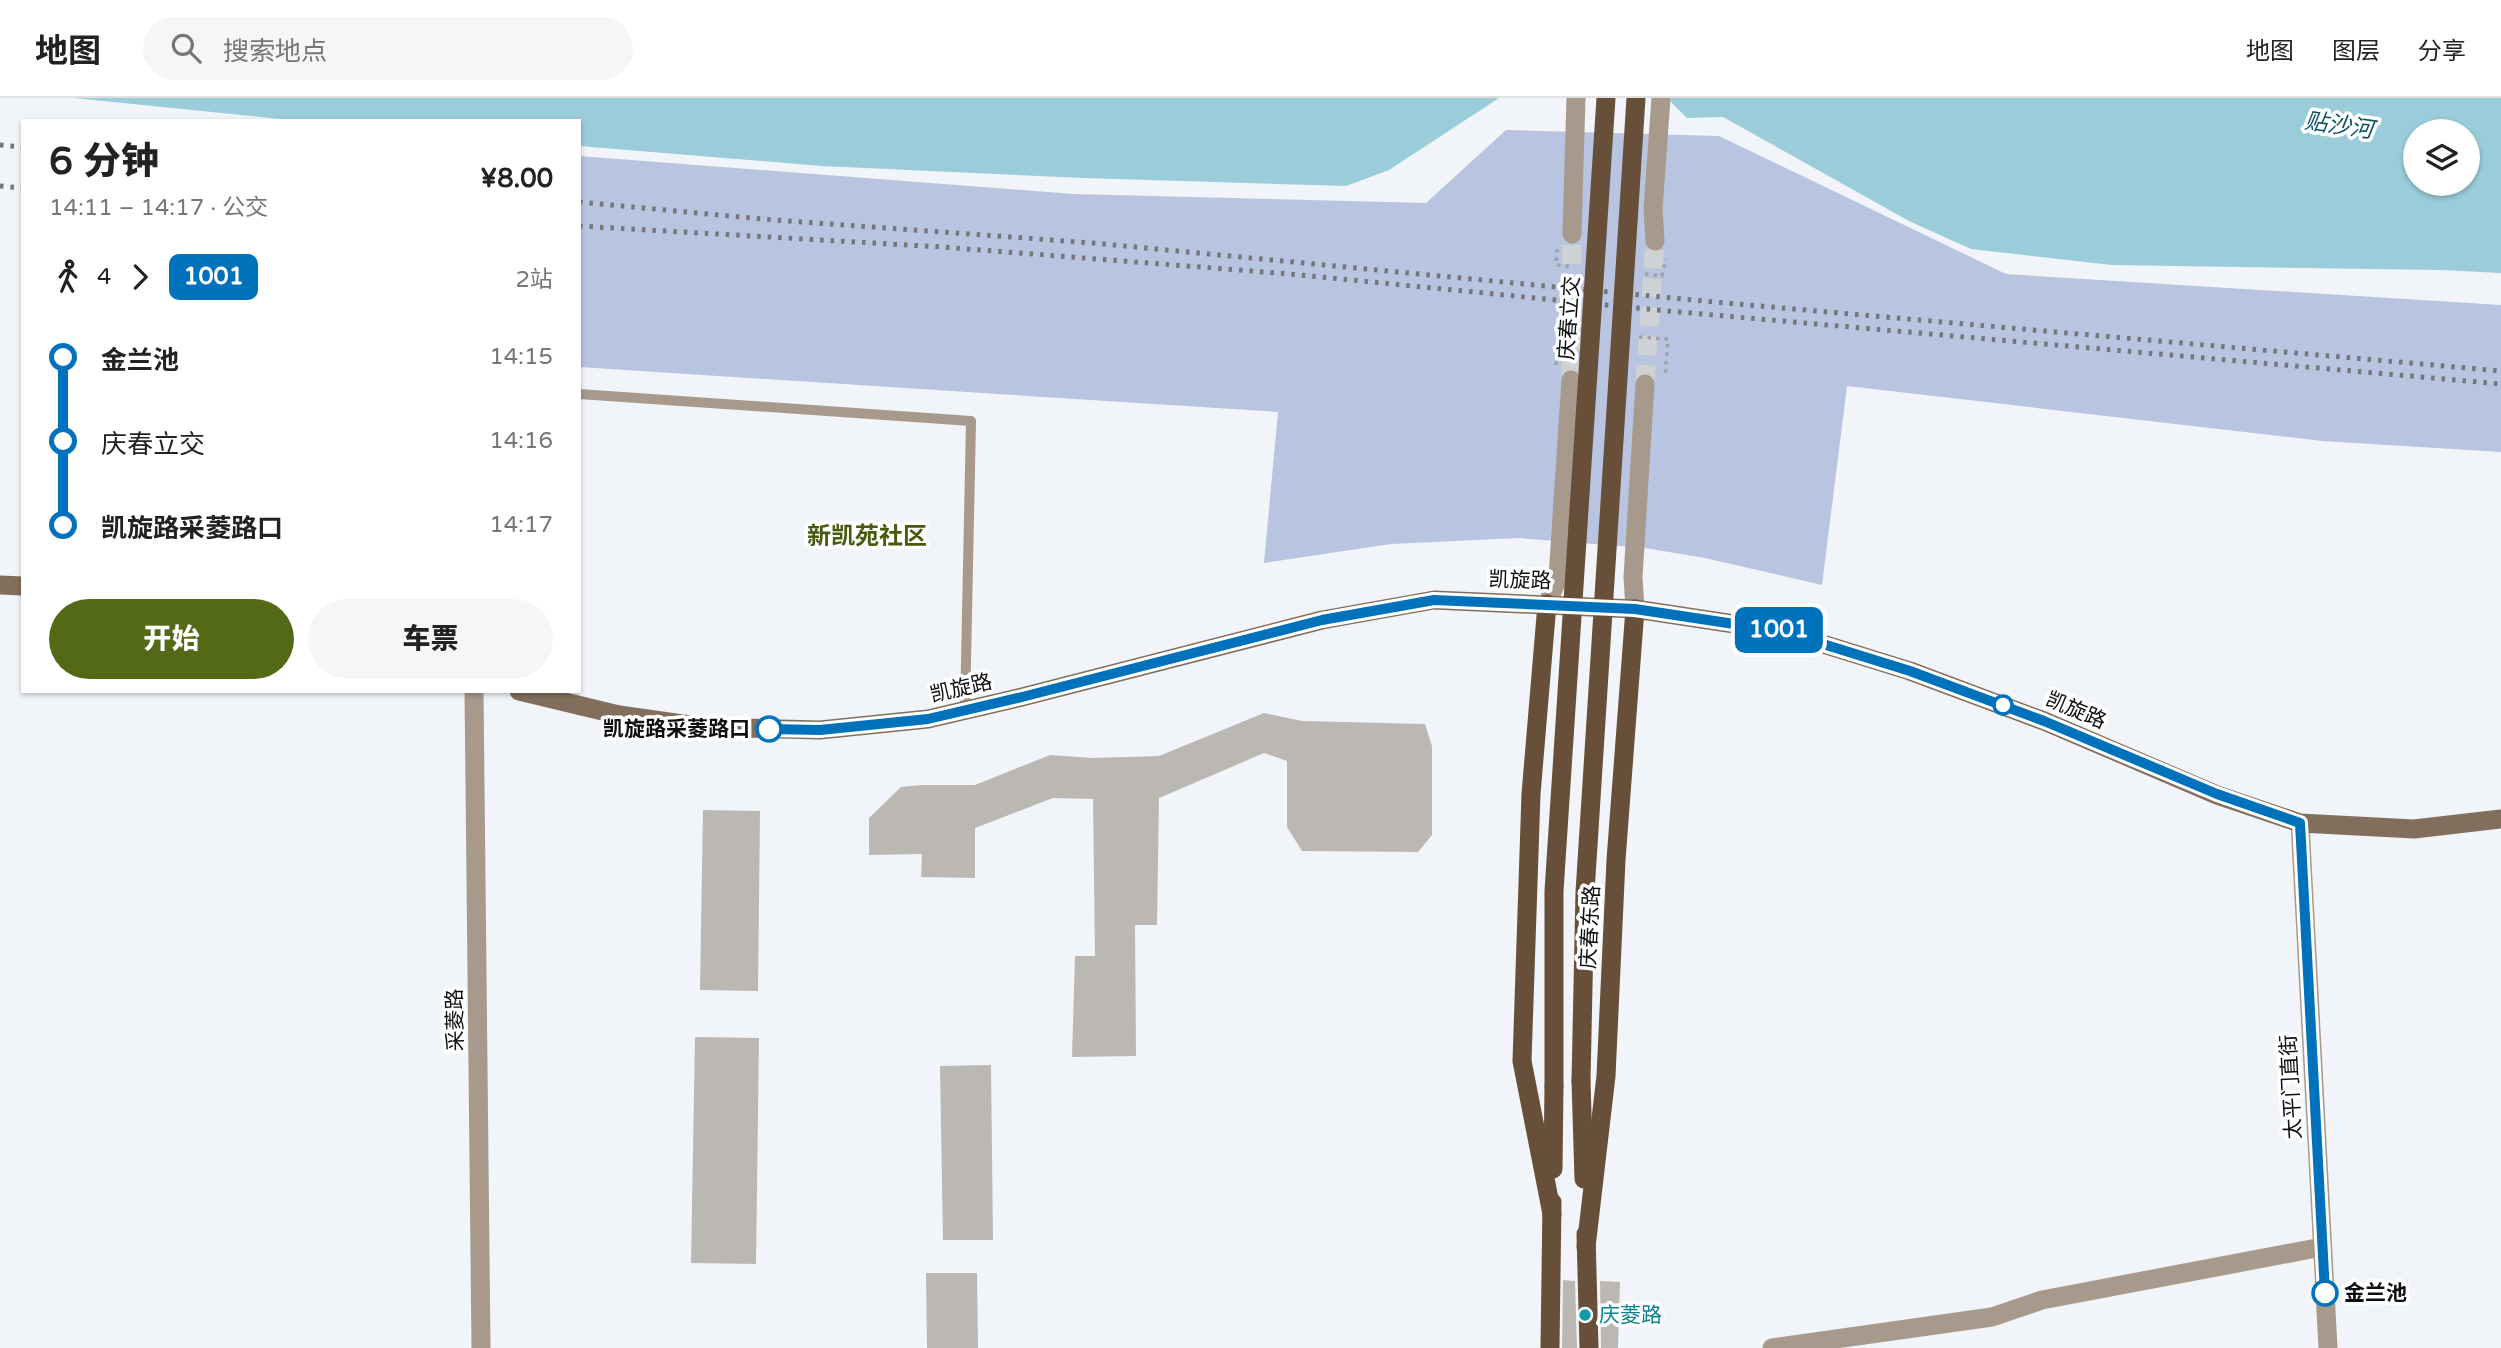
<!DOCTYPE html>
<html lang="zh">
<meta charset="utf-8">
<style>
:root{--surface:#fff;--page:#f6f6f6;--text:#222;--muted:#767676;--line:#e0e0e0;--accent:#546916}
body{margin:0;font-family:"Varela Round","Noto Sans SC",sans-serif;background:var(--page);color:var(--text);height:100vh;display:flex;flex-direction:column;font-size:26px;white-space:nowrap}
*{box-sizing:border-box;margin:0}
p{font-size:23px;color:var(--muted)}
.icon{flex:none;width:38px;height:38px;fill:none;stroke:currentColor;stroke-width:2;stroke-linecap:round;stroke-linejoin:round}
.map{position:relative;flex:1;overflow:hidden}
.panel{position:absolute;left:21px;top:21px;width:560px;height:574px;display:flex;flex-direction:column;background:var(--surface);border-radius:0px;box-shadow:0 2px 5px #0004}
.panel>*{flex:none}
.badge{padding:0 14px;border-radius:10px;font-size:24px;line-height:46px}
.tools{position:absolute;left:2403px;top:21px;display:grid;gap:14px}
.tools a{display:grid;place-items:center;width:77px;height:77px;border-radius:50%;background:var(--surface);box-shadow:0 2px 5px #0004;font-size:35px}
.map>.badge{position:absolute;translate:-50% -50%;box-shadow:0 0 0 4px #fff}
.legs{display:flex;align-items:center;gap:10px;height:77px;padding:0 28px;font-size:23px}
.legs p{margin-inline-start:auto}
.summary{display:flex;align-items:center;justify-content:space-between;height:119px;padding:0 28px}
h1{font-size:38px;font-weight:800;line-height:52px}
.action{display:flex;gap:14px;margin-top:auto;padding:14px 28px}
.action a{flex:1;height:80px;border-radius:42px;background:var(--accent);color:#fff;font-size:28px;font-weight:800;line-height:80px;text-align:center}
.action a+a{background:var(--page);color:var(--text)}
ul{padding:0 28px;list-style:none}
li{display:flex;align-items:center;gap:24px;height:84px;font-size:26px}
li i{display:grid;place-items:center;width:10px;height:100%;margin:0 9px;background:currentColor}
li i::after{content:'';width:18px;height:18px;margin:-9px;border:5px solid;border-radius:50%;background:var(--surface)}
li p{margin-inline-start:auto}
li:first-child i{background:linear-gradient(#0000 50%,currentColor 0)}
li:last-child i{background:linear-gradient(currentColor 50%,#0000 0)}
header{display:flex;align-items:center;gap:42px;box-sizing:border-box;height:98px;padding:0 35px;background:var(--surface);border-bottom:2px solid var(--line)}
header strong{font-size:33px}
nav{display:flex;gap:38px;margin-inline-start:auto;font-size:24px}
.search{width:490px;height:63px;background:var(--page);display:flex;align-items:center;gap:18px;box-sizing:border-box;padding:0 24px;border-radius:38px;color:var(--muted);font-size:26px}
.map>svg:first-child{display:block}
.green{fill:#b8c4e0}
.water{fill:#9accda;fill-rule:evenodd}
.building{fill:#bbb8b4}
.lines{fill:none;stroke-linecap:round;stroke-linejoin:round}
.minor-tunnel{stroke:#cfd2d5;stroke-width:19;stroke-dasharray:19 10;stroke-linecap:butt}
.path{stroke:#9fa1a4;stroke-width:3.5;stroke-dasharray:3.5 5;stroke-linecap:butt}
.service{stroke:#a7998c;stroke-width:10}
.minor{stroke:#a7998c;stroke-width:19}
.tertiary{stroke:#a7998c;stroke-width:19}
.secondary{stroke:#826e5c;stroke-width:19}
.primary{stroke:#684f39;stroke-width:19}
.rail{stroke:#747679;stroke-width:5;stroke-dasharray:3.5 7;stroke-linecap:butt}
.primary-bridge{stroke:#684f39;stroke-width:19}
.line-1-casing{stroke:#fff;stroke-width:16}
.line-1{stroke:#0072bc;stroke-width:10}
.stop-1-dot{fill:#fff;stroke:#0072bc;stroke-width:3.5}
.culture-dot{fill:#0f9aa8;stroke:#fff;stroke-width:2.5}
.labels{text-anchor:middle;stroke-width:7;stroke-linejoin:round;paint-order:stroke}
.street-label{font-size:21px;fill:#0e0f11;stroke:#fff}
.stop-label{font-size:21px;font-weight:bold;fill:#0e0f11;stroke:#fff;text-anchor:end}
.culture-label{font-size:21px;fill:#0d838f;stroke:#fff;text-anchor:start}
.water-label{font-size:23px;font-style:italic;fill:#0e5363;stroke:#fff}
.quarter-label{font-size:24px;font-weight:bold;fill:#485a0d;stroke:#fff}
</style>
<header>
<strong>地图</strong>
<div class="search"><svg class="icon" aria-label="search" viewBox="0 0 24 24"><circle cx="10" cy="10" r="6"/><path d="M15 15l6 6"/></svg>搜索地点</div>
<nav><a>地图</a><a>图层</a><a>分享</a></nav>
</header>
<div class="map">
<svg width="2501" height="1250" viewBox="0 0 2501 1250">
<rect width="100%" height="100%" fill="#f1f4f8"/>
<!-- green -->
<polygon class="green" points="1506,32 1719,38 2006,176 2501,207 2501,354 2323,343 1847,288 1822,487 1705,460 1645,450 1519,440 1391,446 1264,465 1278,314 579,269 579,58 1073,96 1426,105"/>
<!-- water -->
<g class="water">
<polygon points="74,0 1499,0 1389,72 1346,88 1083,80 822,68 579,48 579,23 300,23"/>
<path d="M1670,0H2501V175L2441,172L2112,167L1971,151L1909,123L1723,19L1687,20L1671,4ZM2415,33H2468V86H2415Z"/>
</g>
<!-- building -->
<g class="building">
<polygon points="1264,615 1302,623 1425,626 1432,648 1432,737 1418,754 1302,753 1287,729 1287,663 1264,655 1159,700 1157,827 1135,827 1136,958 1072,959 1075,858 1095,858 1093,701 1053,700 975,730 975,780 921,779 922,756 869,757 869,720 901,689 922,687 975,687 1050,657 1092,660 1159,658"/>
<polygon points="703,712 760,713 758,893 700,892"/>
<polygon points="695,939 759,940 756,1166 691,1165"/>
<polygon points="991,967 993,1142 943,1142 940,968"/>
<polygon points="926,1175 977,1175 978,1250 927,1250"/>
<polygon points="1563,1182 1575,1183 1577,1250 1562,1250"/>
<polygon points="1600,1183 1620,1184 1618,1250 1601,1250"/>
</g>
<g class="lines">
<!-- minor-tunnel -->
<g class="minor-tunnel">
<polyline points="1571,282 1572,136"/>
<polyline points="1645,286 1655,143"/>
</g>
<!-- path -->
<g class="path">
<polyline points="1557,151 1556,167 1574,169"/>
<polyline points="1645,176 1662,178 1666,161"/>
<polyline points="1639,239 1668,241 1665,279"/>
<polyline points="1556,267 1557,234 1572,235"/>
</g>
<!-- service -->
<polyline class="service" points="579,296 971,323 965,612"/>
<!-- minor -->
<g class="minor">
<polyline points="1572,136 1576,0"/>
<polyline points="1655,143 1653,111 1661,0"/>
<polyline points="1547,506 1558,480 1571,282"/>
<polyline points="1635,511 1633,479 1645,286"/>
<polyline points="474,593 481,1250"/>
<polyline points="1772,1250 1992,1219 2042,1202 2322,1149"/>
</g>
<!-- tertiary -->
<polyline class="tertiary" points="2300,725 2328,1250"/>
<!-- secondary -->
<g class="secondary">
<polyline points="0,487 23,488"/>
<polyline points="519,593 619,617 704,629 820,632 928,621 1022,599 1322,522 1434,502 1635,511 1781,533 1910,573 2044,623 2217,697 2300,725 2414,731 2501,721"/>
</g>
<!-- primary -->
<g class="primary">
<polyline points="1547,506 1531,696 1522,963 1552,1116"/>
<polyline points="1581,983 1584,1081"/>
<polyline points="1553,1071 1554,988"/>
<polyline points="1586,1136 1589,1250"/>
<polyline points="1586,1149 1606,978 1616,762 1635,511"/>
<polyline points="1550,1250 1552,1104"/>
</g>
<!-- rail -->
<g class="rail">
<polyline points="0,47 23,49"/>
<polyline points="0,88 23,90"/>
<polyline points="579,104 762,121 1093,145 1714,204 2501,273"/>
<polyline points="579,128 942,149 1290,176 1668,213 2501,286"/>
</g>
<!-- primary-bridge -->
<g class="primary-bridge">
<polyline points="1581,983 1585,794 1636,0"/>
<polyline points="1554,988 1554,793 1606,0"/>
</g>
</g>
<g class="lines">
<defs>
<polyline id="line-1" points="769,631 820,632 928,621 1022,599 1322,522 1434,502 1635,511 1781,533 1910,573 2044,623 2217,696 2300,725 2325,1195"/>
</defs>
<!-- line-1 casing -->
<use href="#line-1" class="line-1-casing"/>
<!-- line-1 -->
<use href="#line-1" class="line-1"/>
</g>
<!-- markers -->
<g class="stop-1-dot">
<circle cx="2003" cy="607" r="9"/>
<circle cx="769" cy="631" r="12"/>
<circle cx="2325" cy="1195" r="12"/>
</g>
<circle class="culture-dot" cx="1585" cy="1217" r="7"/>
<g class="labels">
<!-- street labels -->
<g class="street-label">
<text transform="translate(1569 220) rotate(-86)" y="7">庆春立交</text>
<text transform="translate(1520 482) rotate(2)" y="7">凯旋路</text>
<text transform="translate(961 590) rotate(-13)" y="7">凯旋路</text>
<text transform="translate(2076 612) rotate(23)" y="7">凯旋路</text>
<text transform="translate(1590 829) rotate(-87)" y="7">庆春东路</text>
<text transform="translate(455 922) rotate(-91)" y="7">采菱路</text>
<text transform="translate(2291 989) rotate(-93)" y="7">太平门直街</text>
</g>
<!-- stop labels -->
<g class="stop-label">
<text x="750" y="638">凯旋路采菱路口</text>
<text x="2344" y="1202" text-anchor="start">金兰池</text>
</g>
<!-- culture labels -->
<g class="culture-label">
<text x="1599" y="1224">庆菱路</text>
</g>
<!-- water labels -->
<g class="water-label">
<text transform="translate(2339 27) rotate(8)" y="8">贴沙河</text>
</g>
<!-- quarter labels -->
<g class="quarter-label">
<text x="867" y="446">新凯苑社区</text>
</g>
</g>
</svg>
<div class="tools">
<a><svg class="icon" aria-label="layers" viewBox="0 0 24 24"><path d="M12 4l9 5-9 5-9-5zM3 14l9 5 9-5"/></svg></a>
</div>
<b class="badge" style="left:1779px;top:532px;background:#0072bc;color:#fff">1001</b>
<section class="panel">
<div class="summary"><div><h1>6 分钟</h1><p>14:11 – 14:17 · 公交</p></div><b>¥8.00</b></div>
<div class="legs"><svg class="icon" aria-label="walk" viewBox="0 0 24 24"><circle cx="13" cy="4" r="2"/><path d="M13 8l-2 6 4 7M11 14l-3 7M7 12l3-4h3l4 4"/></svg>4<svg class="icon" aria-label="forward" viewBox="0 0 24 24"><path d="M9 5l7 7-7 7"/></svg><b class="badge" style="background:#0072bc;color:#fff">1001</b><p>2站</p></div>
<ul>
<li><i style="color:#0072bc"></i><b>金兰池</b><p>14:15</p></li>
<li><i style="color:#0072bc"></i><span>庆春立交</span><p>14:16</p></li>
<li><i style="color:#0072bc"></i><b>凯旋路采菱路口</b><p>14:17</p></li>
</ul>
<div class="action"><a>开始</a><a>车票</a></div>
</section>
</div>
